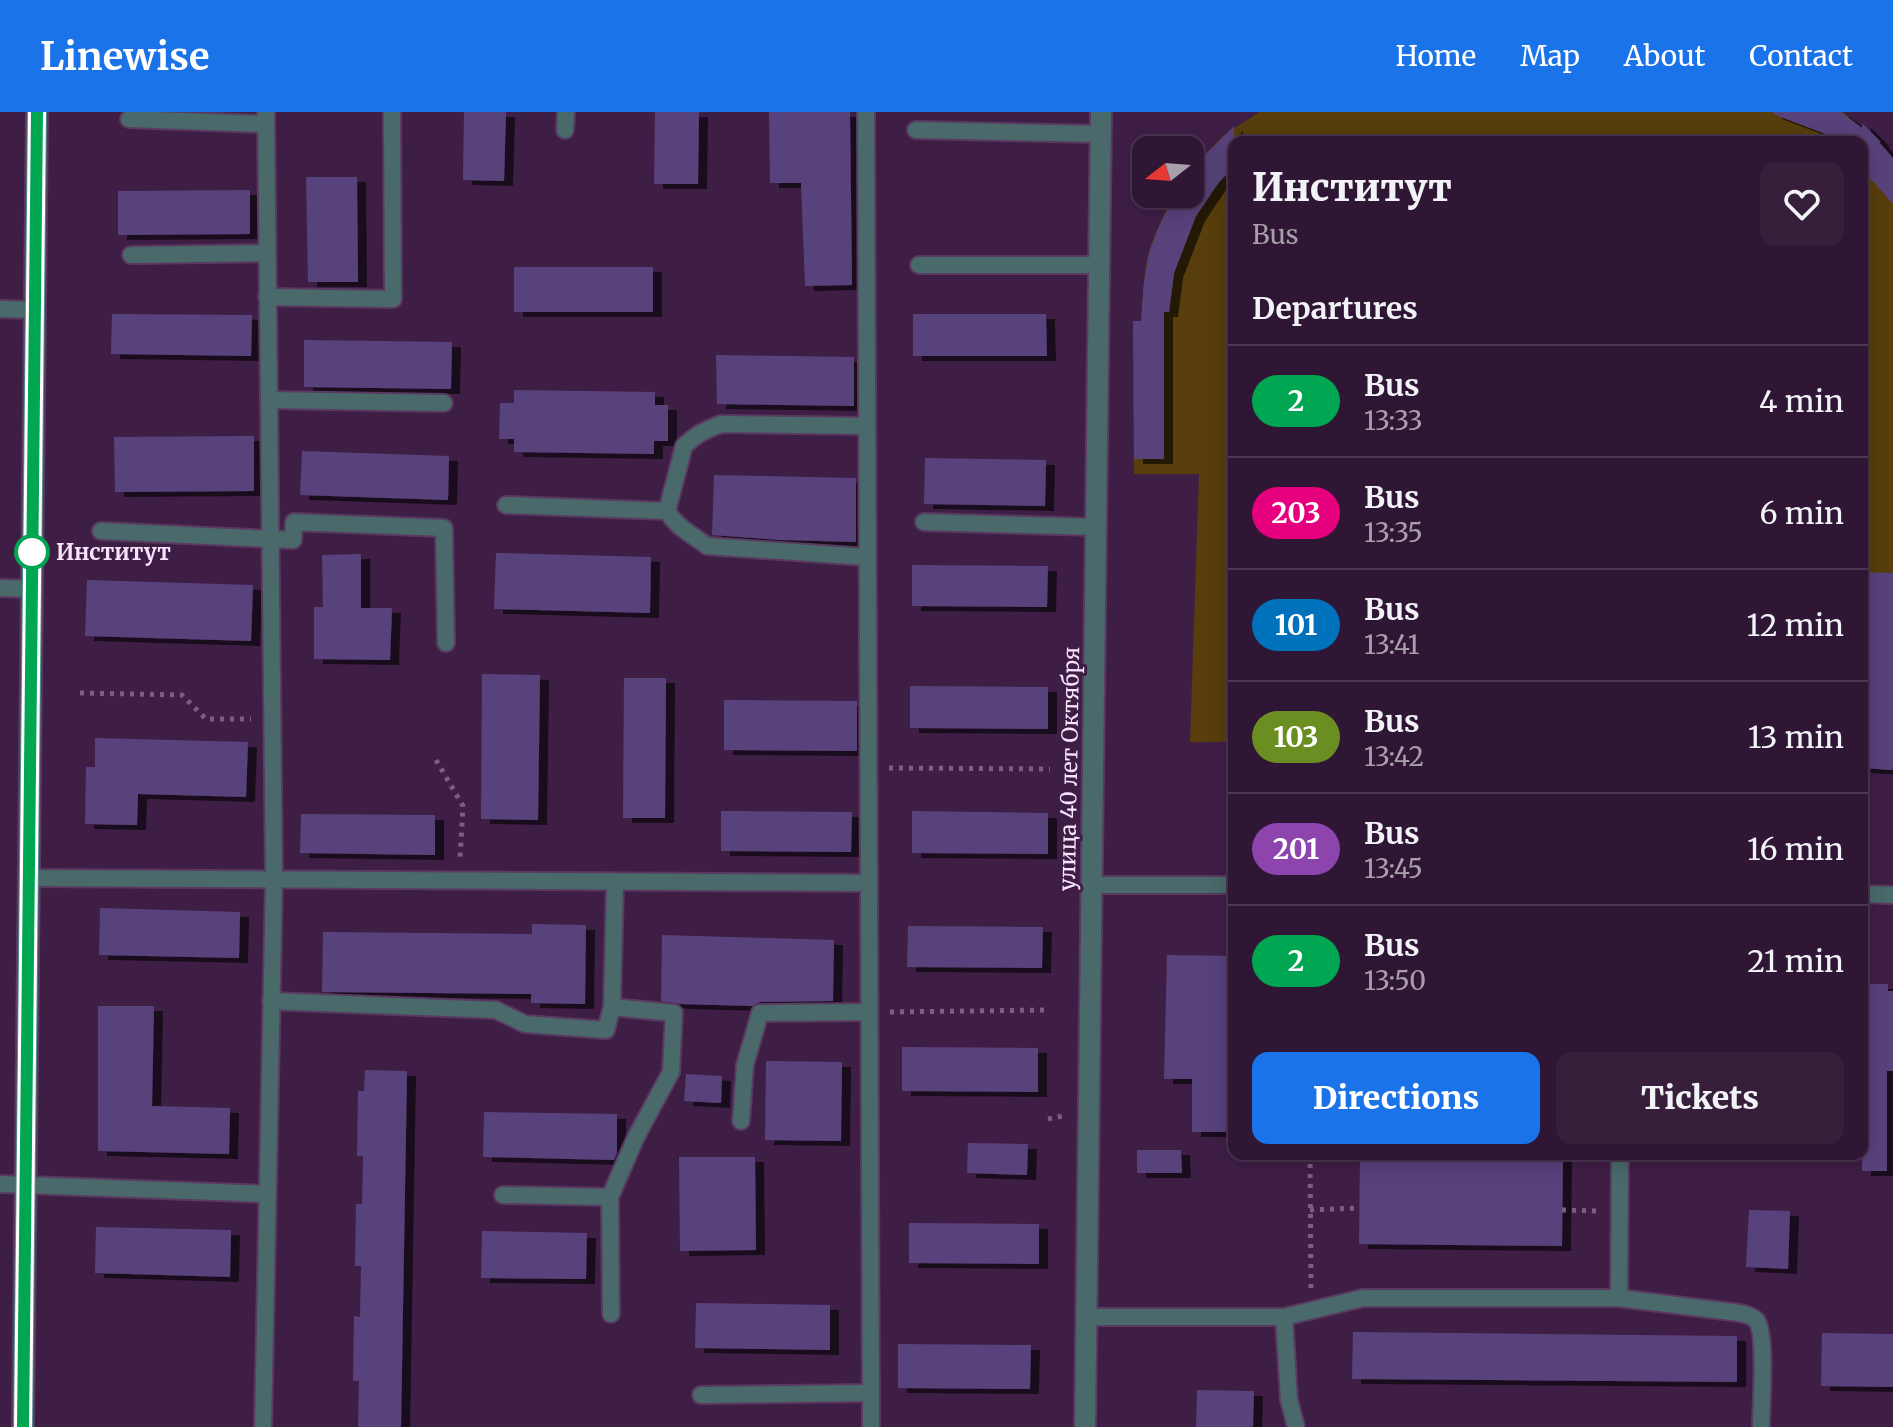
<!DOCTYPE html>
<meta charset="utf-8">
<style>
:root{--surface:#2f1634;--page:#371f3c;--text:#f1f3f6;--muted:#a79fac;--line:#4a354f;--accent:#1a73e8}
body{margin:0;font-family:Merriweather,serif;background:var(--page);color:var(--text);height:100vh;display:flex;flex-direction:column;font-size:30px;white-space:nowrap}
*{box-sizing:border-box;margin:0}
p{font-size:26px;color:var(--muted)}
.icon{flex:none;width:44px;height:44px;fill:none;stroke:currentColor;stroke-width:2;stroke-linecap:round;stroke-linejoin:round}
.map{position:relative;flex:1;overflow:hidden}
.side{position:absolute;left:1228px;top:24px;width:640px;height:1024px;display:flex;flex-direction:column;background:var(--surface);border-radius:16px;box-shadow:0 4px 20px #0003,0 0 0 2px var(--line)}
.side>*{flex:none}
.badge{padding:0 16px;border-radius:26px;font-size:28px;line-height:52px}
.needle{width:52px;rotate:253deg}
.tools{position:absolute;left:1132px;top:24px;display:grid;gap:16px}
.tools a{display:grid;place-items:center;width:72px;height:72px;border-radius:16px;background:var(--surface);box-shadow:0 4px 20px #0003,0 0 0 2px var(--line);font-size:40px}
.map>.badge{position:absolute;translate:-50% -50%;box-shadow:0 0 0 4px #fff}
h2{padding:0 24px;font-size:30px;line-height:72px}
.round{display:grid;place-items:center;flex:none;width:84px;height:84px;border-radius:16px;background:var(--page)}
.overview{display:flex;align-items:center;justify-content:space-between;height:136px;padding:0 24px}
h1{font-size:38px;font-weight:800;line-height:60px}
.button{display:flex;gap:16px;margin-top:auto;padding:16px 24px}
.button a{flex:1;height:92px;border-radius:16px;background:var(--accent);color:#fff;font-size:32px;font-weight:800;line-height:92px;text-align:center}
.button a+a{background:var(--page);color:var(--text)}
ul{padding:0;list-style:none}
li{display:flex;align-items:center;gap:24px;height:112px;padding:0 24px;border-top:2px solid var(--line)}
li div{flex:1}
li b{display:block;font-size:30px}
li em{font-style:normal}
li .badge{min-width:88px;font-weight:700;text-align:center}
header{display:flex;align-items:center;gap:48px;box-sizing:border-box;height:112px;padding:0 40px;background:var(--accent);color:#fff}
header strong{font-size:38px}
nav{display:flex;gap:44px;margin-inline-start:auto;font-size:28px}
.map>svg:first-child{display:block}
.pitch{fill:#573e0c}
.building{fill:#58427b;filter:url(#shadow)}
.lines{fill:none;stroke-linecap:round;stroke-linejoin:round}
.service-casing{stroke:#593a60;stroke-width:20}
.minor-casing{stroke:#593a60;stroke-width:24}
.secondary-casing{stroke:#593a60;stroke-width:24}
.path{stroke:#7b5e81;stroke-width:5;stroke-dasharray:4 6;stroke-linecap:butt}
.service{stroke:#4a696b;stroke-width:16}
.minor{stroke:#4a696b;stroke-width:20}
.secondary{stroke:#588b8e;stroke-width:20}
.line-casing{stroke:#fff;stroke-width:18}
.line{stroke:#00a651;stroke-width:12}
.stop-dot{fill:#fff;stroke:#00a651;stroke-width:4}
.labels{text-anchor:middle;stroke-width:6;stroke-linejoin:round;paint-order:stroke}
.stop-label{font-size:22px;font-weight:bold;fill:#f9e4fd;stroke:#3f1e46;text-anchor:start}
.street-label{font-size:22px;fill:#f9e4fd;stroke:#3f1e46}
</style>
<header>
<strong>Linewise</strong>
<nav><a>Home</a><a>Map</a><a>About</a><a>Contact</a></nav>
</header>
<div class="map">
<svg width="1893" height="1315" viewBox="0 0 1893 1315">
<defs>
<filter id="shadow"><feDropShadow dx="9" dy="5" stdDeviation="0" flood-color="#0009"/></filter>
</defs>
<rect width="100%" height="100%" fill="#3f1e46"/>
<!-- pitch -->
<path class="pitch" d="M1259,0H1843L1874,25L1893,46V658L1862,656V30H1234V630H1190L1199,362H1134L1133,209H1141C1143,186 1143,162 1149,140C1155,120 1165,100 1175,82H1190L1191,57L1223,24Z"/>
<!-- building -->
<g class="building">
<polygon points="464,0 506,0 504,69 463,68"/>
<polygon points="655,0 699,0 698,72 654,72"/>
<polygon points="769,0 850,0 852,173 805,174 801,71 770,71"/>
<polygon points="1773,0 1841,0 1862,16 1862,11 1881,30 1879,30 1893,46 1893,92 1862,57 1862,30 1847,30 1773,2"/>
<polygon points="1234,14 1234,55 1219,70 1196,104 1174,161 1169,200 1164,200 1164,347 1134,347 1133,209 1141,209 1144,170 1149,141 1158,117 1175,82 1190,82 1190,58"/>
<polygon points="306,65 357,65 358,170 308,170"/>
<polygon points="250,78 250,122 118,123 118,79"/>
<rect x="514" y="155" width="139" height="45"/>
<polygon points="112,202 252,203 251,244 111,242"/>
<polygon points="913,202 1046,202 1047,244 913,244"/>
<polygon points="304,228 452,230 451,277 304,275"/>
<polygon points="716,243 854,245 854,294 717,292"/>
<polygon points="514,278 655,280 655,293 668,293 668,329 654,329 654,342 514,340 514,327 499,327 500,291 514,291"/>
<polygon points="254,324 254,379 115,380 114,325"/>
<polygon points="302,339 449,344 448,388 300,383"/>
<polygon points="925,346 1046,348 1045,394 924,392"/>
<polygon points="714,363 856,366 856,430 780,428 712,423"/>
<polygon points="496,441 651,445 650,501 494,497"/>
<polygon points="361,442 361,496 392,496 390,548 314,547 314,495 323,495 322,443"/>
<polygon points="912,453 1048,454 1047,495 912,494"/>
<polygon points="1862,460 1893,461 1893,658 1862,656"/>
<polygon points="87,468 253,473 251,529 85,524"/>
<polygon points="482,562 540,563 538,708 481,707"/>
<polygon points="624,566 666,566 665,706 623,706"/>
<polygon points="910,574 1048,575 1048,617 910,616"/>
<polygon points="724,588 857,589 857,639 724,638"/>
<polygon points="95,626 248,630 246,685 138,682 137,713 85,712 86,655 95,655"/>
<polygon points="721,699 852,700 851,740 721,739"/>
<polygon points="912,699 1048,701 1048,742 912,741"/>
<polygon points="301,702 435,703 435,743 300,741"/>
<polygon points="100,796 240,800 239,846 99,843"/>
<polygon points="532,812 586,813 585,892 531,891 531,882 322,880 323,820 532,822"/>
<polygon points="908,814 1043,815 1042,856 907,855"/>
<polygon points="662,823 834,828 833,889 760,890 752,894 680,892 661,889"/>
<polygon points="1167,843 1234,844 1233,1020 1192,1020 1192,967 1164,967"/>
<polygon points="1862,872 1888,872 1888,879 1893,879 1893,959 1887,959 1887,1059 1862,1059"/>
<polygon points="98,894 154,894 152,994 230,996 229,1042 98,1039"/>
<polygon points="902,935 1038,936 1038,980 902,979"/>
<polygon points="766,949 842,950 841,1029 765,1028"/>
<polygon points="365,958 407,959 401,1315 358,1315 359,1269 353,1269 354,1204 360,1205 361,1154 355,1154 356,1092 362,1092 363,1044 357,1044 358,979 364,979"/>
<polygon points="686,962 722,964 721,991 684,989"/>
<polygon points="484,1000 617,1002 617,1041 614,1048 483,1045"/>
<polygon points="968,1031 1028,1032 1027,1063 967,1061"/>
<polygon points="1137,1038 1181,1038 1182,1061 1137,1061"/>
<polygon points="1360,1042 1563,1042 1562,1134 1359,1132"/>
<polygon points="679,1045 755,1045 756,1138 680,1139"/>
<polygon points="1749,1098 1790,1099 1788,1157 1746,1155"/>
<polygon points="909,1111 1039,1112 1039,1152 909,1151"/>
<polygon points="96,1115 231,1118 230,1165 95,1161"/>
<polygon points="482,1119 587,1121 586,1167 481,1166"/>
<polygon points="696,1191 830,1193 830,1238 695,1236"/>
<polygon points="1353,1220 1737,1224 1737,1270 1352,1267"/>
<polygon points="1822,1221 1893,1222 1893,1275 1821,1274"/>
<polygon points="898,1232 1031,1233 1030,1277 898,1276"/>
<polygon points="1197,1278 1254,1279 1253,1315 1196,1315"/>
</g>
<g class="lines">
<defs>
<g id="service">
<polyline points="866,0 871,1315"/>
<polyline points="129,7 266,12"/>
<polyline points="565,18 566,0"/>
<polyline points="916,18 1101,22"/>
<polyline points="131,143 267,141"/>
<polyline points="919,153 1099,153"/>
<polyline points="267,185 393,187 392,3"/>
<polyline points="0,197 35,198"/>
<polyline points="269,288 444,291"/>
<path d="M506,393L667,399C677,416 692,422 707,434L867,445"/>
<path d="M667,399L684,334C695,323 706,317 721,312L867,314"/>
<polyline points="924,410 1096,415"/>
<polyline points="101,419 293,428 294,410 444,416 446,531"/>
<polyline points="0,476 32,477"/>
<polyline points="29,766 869,771"/>
<polyline points="1092,773 1234,773"/>
<polyline points="1862,782 1893,783"/>
<polyline points="271,889 496,898 525,912 606,918 612,895"/>
<polyline points="741,1009 745,953 760,901 869,900"/>
<polyline points="0,1072 267,1082"/>
<polyline points="503,1083 610,1085 636,1025 671,960 674,901 612,895 615,770"/>
<polyline points="610,1085 611,1202"/>
<polyline points="1619,1186 1620,1042"/>
<path d="M1087,1205H1284L1363,1186H1619L1732,1200C1740,1201 1750,1202 1756,1208C1767,1221 1761,1295 1761,1315"/>
<polyline points="1284,1205 1289,1288 1296,1315"/>
<polyline points="701,1283 870,1281"/>
<polyline points="263,1315 274,767 266,0"/>
</g>
<polyline id="minor" points="1085,1315 1101,0"/>
<polyline id="secondary" points="23,1315 37,0"/>
</defs>
<!-- service casing -->
<use href="#service" class="service-casing"/>
<!-- minor casing -->
<use href="#minor" class="minor-casing"/>
<!-- secondary casing -->
<use href="#secondary" class="secondary-casing"/>
<!-- path -->
<g class="path">
<polyline points="80,581 182,583 206,607 251,607"/>
<polyline points="436,648 463,694 460,747"/>
<polyline points="889,656 1050,657"/>
<polyline points="890,900 1049,898"/>
<polyline points="1048,1007 1067,1003"/>
<polyline points="1310,1042 1311,1177"/>
<polyline points="1310,1098 1359,1096"/>
<polyline points="1562,1098 1599,1099"/>
</g>
<!-- service -->
<use href="#service" class="service"/>
<!-- minor -->
<use href="#minor" class="minor"/>
<!-- secondary -->
<use href="#secondary" class="secondary"/>
</g>
<g class="lines">
<defs>
<polyline id="line" points="23,1315 37,0"/>
</defs>
<!-- line casing -->
<use href="#line" class="line-casing"/>
<!-- line -->
<use href="#line" class="line"/>
</g>
<!-- markers -->
<circle class="stop-dot" cx="32" cy="440" r="16"/>
<g class="labels">
<!-- stop labels -->
<g class="stop-label">
<text x="56" y="448">Институт</text>
</g>
<!-- street labels -->
<g class="street-label">
<text transform="translate(1069 657) rotate(-89)" y="8">улица 40 лет Октября</text>
</g>
</g>
</svg>
<div class="tools">
<a><svg class="needle" viewBox="-14 -14 28 28"><path d="M0-13l5 13h-10z" fill="#e53935"/><path d="M0 13l5-13h-10z" fill="#a79fac"/></svg></a>
</div>
<section class="side">
<div class="overview"><div><h1>Институт</h1><p>Bus</p></div><a class="round"><svg class="icon" aria-label="heart" viewBox="0 0 24 24"><path d="M12 20l-8-8c-3-5 5-10 8-4 3-6 11-1 8 4z"/></svg></a></div>
<h2>Departures</h2>
<ul>
<li><span class="badge" style="background:#00a651;color:#fff">2</span><div><b>Bus</b><p>13:33</p></div><em>4 min</em></li>
<li><span class="badge" style="background:#e6007e;color:#fff">203</span><div><b>Bus</b><p>13:35</p></div><em>6 min</em></li>
<li><span class="badge" style="background:#0072bc;color:#fff">101</span><div><b>Bus</b><p>13:41</p></div><em>12 min</em></li>
<li><span class="badge" style="background:#6b8e23;color:#fff">103</span><div><b>Bus</b><p>13:42</p></div><em>13 min</em></li>
<li><span class="badge" style="background:#8e44ad;color:#fff">201</span><div><b>Bus</b><p>13:45</p></div><em>16 min</em></li>
<li><span class="badge" style="background:#00a651;color:#fff">2</span><div><b>Bus</b><p>13:50</p></div><em>21 min</em></li>
</ul>
<div class="button"><a>Directions</a><a>Tickets</a></div>
</section>
</div>
